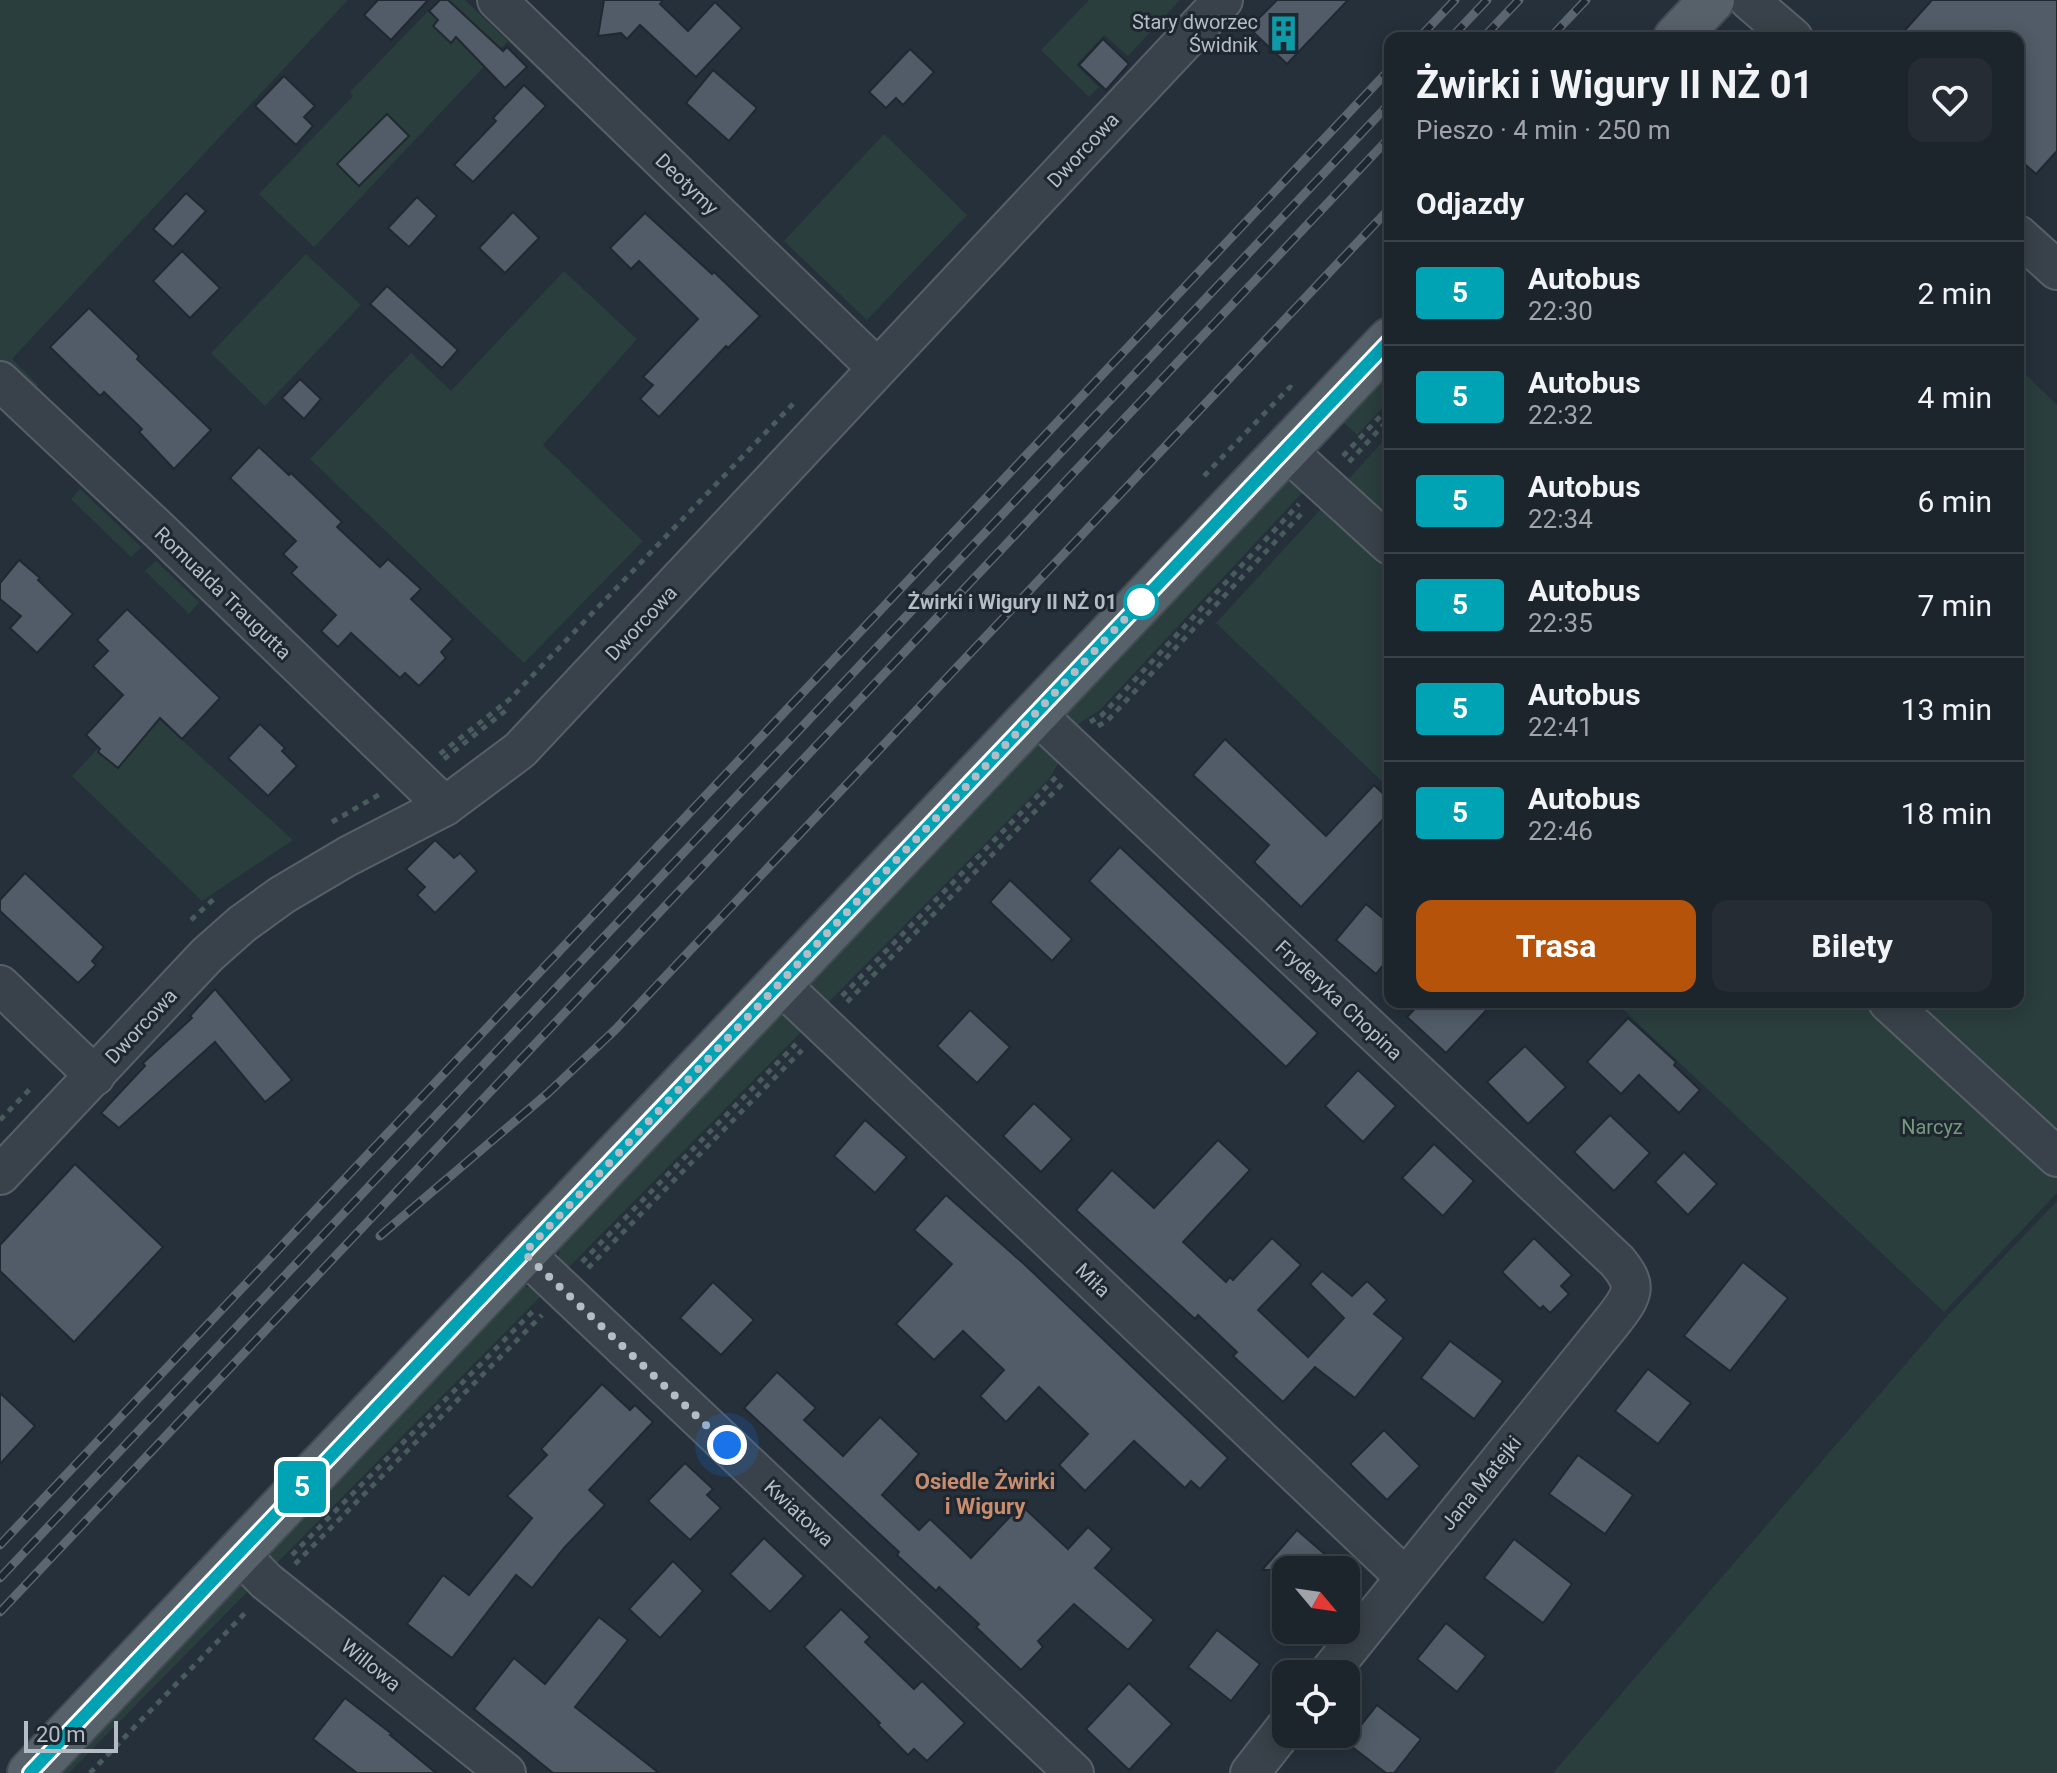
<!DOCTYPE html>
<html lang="pl">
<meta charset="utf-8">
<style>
:root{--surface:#1c242c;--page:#252c34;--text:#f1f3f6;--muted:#a0a4a9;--line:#3a4148;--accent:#b45309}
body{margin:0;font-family:Roboto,sans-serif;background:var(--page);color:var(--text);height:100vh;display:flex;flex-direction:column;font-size:30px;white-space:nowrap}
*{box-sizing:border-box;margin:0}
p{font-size:26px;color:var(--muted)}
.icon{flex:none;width:44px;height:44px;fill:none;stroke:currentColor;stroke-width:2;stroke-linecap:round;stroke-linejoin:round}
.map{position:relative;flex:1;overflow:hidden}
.details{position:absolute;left:1384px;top:32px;width:640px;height:976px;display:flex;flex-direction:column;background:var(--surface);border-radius:16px;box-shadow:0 4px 20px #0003,0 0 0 2px var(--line)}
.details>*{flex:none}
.badge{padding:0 16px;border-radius:6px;font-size:28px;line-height:52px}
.needle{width:52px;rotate:119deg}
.fabs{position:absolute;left:1272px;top:1556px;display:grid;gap:16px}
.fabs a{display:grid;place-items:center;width:88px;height:88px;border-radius:16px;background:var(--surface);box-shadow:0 4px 20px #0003,0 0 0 2px var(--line);font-size:40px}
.scale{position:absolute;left:24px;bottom:20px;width:94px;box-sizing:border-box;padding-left:8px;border:4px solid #b4bdc6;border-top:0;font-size:22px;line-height:28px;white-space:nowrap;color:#b4bdc6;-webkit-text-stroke:6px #1e272f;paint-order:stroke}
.you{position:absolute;width:40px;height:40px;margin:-20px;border:6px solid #fff;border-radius:50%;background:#1a73e8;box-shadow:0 0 0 12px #1a73e833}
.map>.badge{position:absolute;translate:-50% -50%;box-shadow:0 0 0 4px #fff}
h2{padding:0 32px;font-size:30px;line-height:72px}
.round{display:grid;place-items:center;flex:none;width:84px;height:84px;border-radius:16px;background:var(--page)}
.head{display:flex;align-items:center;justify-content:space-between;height:136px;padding:0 32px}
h1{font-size:38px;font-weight:700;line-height:60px}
.action{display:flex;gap:16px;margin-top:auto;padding:16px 32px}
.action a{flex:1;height:92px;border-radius:16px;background:var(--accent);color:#fff;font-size:32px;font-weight:700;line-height:92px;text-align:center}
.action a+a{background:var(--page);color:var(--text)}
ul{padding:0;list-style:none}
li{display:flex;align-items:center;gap:24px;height:104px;padding:0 32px;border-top:2px solid var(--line)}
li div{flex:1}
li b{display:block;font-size:30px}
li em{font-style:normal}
li .badge{min-width:88px;font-weight:700;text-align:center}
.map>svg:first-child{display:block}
.green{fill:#2a3e3d}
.building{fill:#515c68;stroke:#202931;stroke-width:2}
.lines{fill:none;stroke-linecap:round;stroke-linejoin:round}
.minor-casing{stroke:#576068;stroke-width:42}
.major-casing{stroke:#424b53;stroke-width:48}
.path{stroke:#495b5c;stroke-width:5;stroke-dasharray:6 6;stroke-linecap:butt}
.minor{stroke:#39424a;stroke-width:38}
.major{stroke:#57616a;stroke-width:44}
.rail-casing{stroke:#5b6671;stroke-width:9}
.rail{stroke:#1e272f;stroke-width:6;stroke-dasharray:18;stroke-linecap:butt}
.line-casing{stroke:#fff;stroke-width:18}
.line{stroke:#00a3b4;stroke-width:12}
.walk{stroke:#b4bdc6;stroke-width:8;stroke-dasharray:0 14.4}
.stop-dot{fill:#fff;stroke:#00a3b4;stroke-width:4}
.labels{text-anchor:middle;stroke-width:6;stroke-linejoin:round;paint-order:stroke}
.poi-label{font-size:20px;fill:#b4bdc6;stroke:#1e272f;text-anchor:end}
.street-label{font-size:20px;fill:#b4bdc6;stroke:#1e272f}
.stop-label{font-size:20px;font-weight:bold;fill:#b4bdc6;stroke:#1e272f;text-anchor:end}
.park-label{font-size:20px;fill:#75997a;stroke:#1e272f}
.neighbourhood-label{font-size:22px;font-weight:bold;fill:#c98c6c;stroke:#1e272f}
</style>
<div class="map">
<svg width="2057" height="1773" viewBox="0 0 2057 1773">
<rect width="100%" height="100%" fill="#25303a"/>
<!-- green -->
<g class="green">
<polygon points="0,0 348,0 12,359 38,385 31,392 0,363"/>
<polygon points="439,0 465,0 508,41 314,247 259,194 353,96 350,92"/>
<polygon points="1089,0 1180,0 1128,56 1104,35 1076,65 1099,87 1089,97 1041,50"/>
<polygon points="884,134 967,215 867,320 784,241"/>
<polygon points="306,254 361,305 265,406 211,353"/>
<polygon points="564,271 637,339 543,445 643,541 524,663 310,459 411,353 451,391"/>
<polygon points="2018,367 2057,405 2057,1193 1944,1312 1615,1002 2018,1002"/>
<polygon points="1390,374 1390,400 1357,435 1340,419"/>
<polygon points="1390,434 1390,789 1216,623"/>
<polygon points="1290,476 1312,482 1099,711 1079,723 1073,736 1066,718 1068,709"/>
<polygon points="80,489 141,547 131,557 71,499"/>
<polygon points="156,561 199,602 189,614 145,571"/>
<polygon points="141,703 293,840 202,901 72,776"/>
<polygon points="1044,742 1065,752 1049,779 822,1009 810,983 1037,743"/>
<polygon points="782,1012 811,1022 563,1273 557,1262 562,1240"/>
<polygon points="2057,1201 2057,1773 1553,1773 1948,1315"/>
<polygon points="521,1287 533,1287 544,1293 273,1567 269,1560 270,1551"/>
<polygon points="243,1584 255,1584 69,1773 55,1773 235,1586"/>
</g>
<!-- building -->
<g class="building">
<polygon points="378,0 428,0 391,40 364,15"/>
<polygon points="440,0 448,0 503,51 507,47 527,67 505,88 456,37 451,43 433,26 438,20 429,11"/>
<polygon points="604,0 663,0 660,4 688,31 715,2 742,28 696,77 640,25 627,39 621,33 598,36"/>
<polygon points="1277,0 1348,0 1287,64 1249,28"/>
<polygon points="1932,0 2057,0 2057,151 2036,174 2018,158 2018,38 1898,38"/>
<polygon points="1103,39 1129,64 1106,90 1079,65"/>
<polygon points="910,49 934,72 903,105 896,98 886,108 869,92"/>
<polygon points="713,70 757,108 729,141 686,103"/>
<polygon points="284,76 315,106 304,117 313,126 296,145 255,106"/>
<polygon points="524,85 546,106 473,182 454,165 496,121 493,118"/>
<polygon points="387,114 409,136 359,186 337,164"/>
<polygon points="186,193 206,211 173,247 153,229"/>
<polygon points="417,197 437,216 409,247 388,228"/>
<polygon points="513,212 539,238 505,273 479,248"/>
<polygon points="645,213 712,274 714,272 760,316 728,348 726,346 659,417 640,399 653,385 643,377 698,319 639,261 631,269 610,248"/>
<polygon points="182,251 220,288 190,318 153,281"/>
<polygon points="387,286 458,350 442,368 370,304"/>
<polygon points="89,308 139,356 137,359 211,430 174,469 139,432 142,429 104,392 100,396 50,347"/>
<polygon points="300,379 321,399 304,419 282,398"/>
<polygon points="259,447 289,475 291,473 342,522 337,527 380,567 388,559 421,589 411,599 453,639 441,652 446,658 419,686 405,673 400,678 351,633 338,647 321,631 336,615 291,573 297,567 283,554 296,541 230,478"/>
<polygon points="19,560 40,578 38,580 73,614 37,653 10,628 21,616 0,599 0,583"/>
<polygon points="127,609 220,698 182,739 160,718 118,768 98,752 100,749 86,735 123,695 93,666 108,651 97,640"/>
<polygon points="260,724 285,748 282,751 297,766 268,796 228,758"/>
<polygon points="1225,739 1326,836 1374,785 1390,800 1390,812 1301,907 1254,862 1269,845 1193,775"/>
<polygon points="435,840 454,858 460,853 477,871 435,913 417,895 425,887 406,869"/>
<polygon points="1120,847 1318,1033 1286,1067 1089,881"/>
<polygon points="25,873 104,947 92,961 96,965 78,983 0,911 0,900"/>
<polygon points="1010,880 1072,939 1052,961 990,902"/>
<polygon points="1366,904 1390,924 1390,957 1376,974 1336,940"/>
<polygon points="215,989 292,1080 265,1102 215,1042 119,1128 101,1113 145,1066 143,1063 192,1018 190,1016"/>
<polygon points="1421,1002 1494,1002 1446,1053 1407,1017"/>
<polygon points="970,1010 1010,1047 977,1083 937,1046"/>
<polygon points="1628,1018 1676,1062 1674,1065 1700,1090 1679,1113 1639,1075 1621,1094 1587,1062"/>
<polygon points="1525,1046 1566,1087 1528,1124 1487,1082"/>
<polygon points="1358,1070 1396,1106 1363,1142 1325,1106"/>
<polygon points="1034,1103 1072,1139 1041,1172 1003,1136"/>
<polygon points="1610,1115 1650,1153 1614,1191 1574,1152"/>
<polygon points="865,1120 907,1157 875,1193 834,1156"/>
<polygon points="1218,1140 1250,1170 1183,1242 1226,1282 1230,1277 1233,1280 1272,1238 1301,1265 1258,1310 1308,1357 1344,1318 1310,1284 1322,1271 1352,1296 1367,1281 1387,1300 1374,1314 1404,1338 1355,1398 1315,1367 1283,1402 1233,1356 1237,1352 1198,1315 1195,1319 1076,1210 1112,1170 1154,1208"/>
<polygon points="1434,1144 1474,1181 1443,1216 1402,1178"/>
<polygon points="1684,1152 1717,1184 1688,1215 1655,1182"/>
<polygon points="75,1164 163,1247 74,1342 0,1271 0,1245"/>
<polygon points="946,1195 1023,1263 1228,1458 1200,1489 1191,1481 1185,1488 1134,1441 1085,1491 1059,1465 1088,1434 1039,1387 1006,1422 980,1396 1004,1370 963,1331 934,1360 896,1324 952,1264 914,1230"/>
<polygon points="1534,1238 1572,1275 1561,1286 1569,1294 1550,1313 1543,1306 1540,1309 1502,1272"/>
<polygon points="1743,1262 1788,1298 1730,1371 1684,1336"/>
<polygon points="713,1282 754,1320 721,1355 680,1318"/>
<polygon points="1450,1341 1503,1381 1474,1419 1421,1378"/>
<polygon points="1648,1369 1691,1403 1658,1444 1615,1411"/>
<polygon points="777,1372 816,1408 804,1420 843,1456 880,1417 919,1454 882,1495 919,1530 930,1519 971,1558 1021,1505 1068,1549 1088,1527 1112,1549 1095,1568 1154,1620 1128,1650 1074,1604 1038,1641 1043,1647 1021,1670 976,1627 979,1624 939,1587 936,1591 897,1555 899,1552 744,1408"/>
<polygon points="602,1384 630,1410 635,1405 653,1422 589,1490 605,1505 564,1548 532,1588 516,1575 452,1658 407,1624 443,1575 469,1595 532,1518 507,1496 547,1455 541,1449"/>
<polygon points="0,1393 35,1426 0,1464"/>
<polygon points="1384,1430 1420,1466 1387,1500 1350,1464"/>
<polygon points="1578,1455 1633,1495 1605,1534 1549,1494"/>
<polygon points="685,1463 713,1489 707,1495 721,1508 690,1540 648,1501"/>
<polygon points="1297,1530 1343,1570 1262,1570"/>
<polygon points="764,1538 804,1576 770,1612 730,1574"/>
<polygon points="1514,1539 1572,1584 1543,1623 1484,1578"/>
<polygon points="673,1561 703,1591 660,1638 629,1609"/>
<polygon points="841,1609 870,1637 865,1642 914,1689 922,1681 965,1723 927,1761 914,1749 908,1755 878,1725 880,1723 804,1647"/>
<polygon points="599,1617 628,1640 575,1707 659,1773 553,1773 474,1709 514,1658 545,1684"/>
<polygon points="1446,1623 1486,1656 1457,1692 1417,1659"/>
<polygon points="1217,1630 1260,1664 1231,1701 1188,1667"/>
<polygon points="1129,1683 1172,1724 1129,1770 1086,1729"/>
<polygon points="345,1698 392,1734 390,1735 436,1773 357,1773 313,1739"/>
<polygon points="1377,1705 1421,1739 1394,1773 1386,1773 1347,1743"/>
</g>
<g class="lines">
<defs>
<g id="minor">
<polyline points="497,0 877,368"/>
<polyline points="1749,0 1793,38"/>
<polyline points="2018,235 2057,270"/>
<polyline points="0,381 163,534 445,806"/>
<polyline points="1286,450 1390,545"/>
<path d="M1036,714L1617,1261C1638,1286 1633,1294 1615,1318L1328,1674"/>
<polyline points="780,984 1405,1577"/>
<polyline points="0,985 95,1076"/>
<polyline points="1888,1002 2057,1157"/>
<polyline points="0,1175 207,955 242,924 282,895 348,856 445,806 520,750 1223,0"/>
<polyline points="524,1253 1074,1773"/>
<polyline points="239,1553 266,1581 506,1773"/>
<polyline points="1250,1773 1286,1727"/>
</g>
<g id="major">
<polyline points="1676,38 1712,0"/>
<polyline points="30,1773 1390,340"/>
</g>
</defs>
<!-- minor casing -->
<use href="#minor" class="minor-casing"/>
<!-- major casing -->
<use href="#major" class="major-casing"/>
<!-- path -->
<g class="path">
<polyline points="1343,456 1390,406"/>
<polyline points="1349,462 1390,418"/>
<polyline points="1204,476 1290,387 1294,390"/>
<polyline points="1090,722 1102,715 1299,504"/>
<polyline points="1098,726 1107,721 1304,511"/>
<polyline points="440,754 510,699 793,404"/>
<polyline points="444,759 509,708"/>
<polyline points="332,822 382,793"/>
<polyline points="191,920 216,897"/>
<polyline points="842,996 1056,777"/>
<polyline points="847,1002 1062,784"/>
<polyline points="0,1120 30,1089"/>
<polyline points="582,1262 796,1044"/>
<polyline points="588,1268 802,1050"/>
<polyline points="292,1555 535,1309"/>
<polyline points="295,1564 542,1315"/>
<polyline points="90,1773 248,1610"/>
</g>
<!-- minor -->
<use href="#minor" class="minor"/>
<!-- major -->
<use href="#major" class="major"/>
<defs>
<g id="rail">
<polyline points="1419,38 1455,0"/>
<polyline points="1451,38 1487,0"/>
<polyline points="1483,38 1519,0"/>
<polyline points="1550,38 1586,0"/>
<polyline points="380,1236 548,1093 615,1030 1390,208"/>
<polyline points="0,1545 1390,69"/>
<polyline points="0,1578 1390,103"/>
<polyline points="0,1612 1390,137"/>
</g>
</defs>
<!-- rail casing -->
<use href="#rail" class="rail-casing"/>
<!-- rail -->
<use href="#rail" class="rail"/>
</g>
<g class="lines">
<defs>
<polyline id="line" points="30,1773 1390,340"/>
</defs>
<!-- line casing -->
<use href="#line" class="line-casing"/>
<!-- line -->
<use href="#line" class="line"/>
<!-- walk -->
<polyline class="walk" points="727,1445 524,1253 1141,602"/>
</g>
<!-- icons -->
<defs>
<symbol id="building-bare" viewBox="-9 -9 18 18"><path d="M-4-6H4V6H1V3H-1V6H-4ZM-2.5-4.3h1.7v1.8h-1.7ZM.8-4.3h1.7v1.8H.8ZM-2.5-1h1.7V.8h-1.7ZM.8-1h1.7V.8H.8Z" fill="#0f9aa8" stroke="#1e272f" stroke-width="2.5" paint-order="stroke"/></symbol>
</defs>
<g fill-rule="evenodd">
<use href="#building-bare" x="1258" y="8" width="51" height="51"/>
</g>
<!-- markers -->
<circle class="stop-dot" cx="1141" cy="602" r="16"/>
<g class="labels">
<!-- poi labels -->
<g class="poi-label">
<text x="1258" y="29">Stary dworzec<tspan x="1258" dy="23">Świdnik</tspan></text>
</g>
<!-- street labels -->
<g class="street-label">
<text transform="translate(1083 150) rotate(-47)" y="7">Dworcowa</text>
<text transform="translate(687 184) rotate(44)" y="7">Deotymy</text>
<text transform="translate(223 593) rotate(44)" y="7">Romualda Traugutta</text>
<text transform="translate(641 623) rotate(-47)" y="7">Dworcowa</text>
<text transform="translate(1339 1000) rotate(43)" y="7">Fryderyka Chopina</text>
<text transform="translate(141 1026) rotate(-47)" y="7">Dworcowa</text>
<text transform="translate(1093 1280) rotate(44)" y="7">Miła</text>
<text transform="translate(1481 1483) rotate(-51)" y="7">Jana Matejki</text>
<text transform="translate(799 1513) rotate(43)" y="7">Kwiatowa</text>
<text transform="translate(371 1665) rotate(39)" y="7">Willowa</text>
</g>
<!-- stop labels -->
<g class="stop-label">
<text x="1117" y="609">Żwirki i Wigury II NŻ 01</text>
</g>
<!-- park labels -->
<g class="park-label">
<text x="1932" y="1134">Narcyz</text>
</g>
<!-- neighbourhood labels -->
<g class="neighbourhood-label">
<text x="985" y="1489">Osiedle Żwirki<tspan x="985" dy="25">i Wigury</tspan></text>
</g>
</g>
</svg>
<div class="fabs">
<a><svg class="needle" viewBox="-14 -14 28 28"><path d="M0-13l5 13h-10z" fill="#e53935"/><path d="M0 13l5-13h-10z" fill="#a0a4a9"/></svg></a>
<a><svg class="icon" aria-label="locate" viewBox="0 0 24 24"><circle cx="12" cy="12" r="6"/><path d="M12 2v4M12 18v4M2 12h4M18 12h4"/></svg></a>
</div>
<div class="scale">20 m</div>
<div class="you" style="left:727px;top:1445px"></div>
<b class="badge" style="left:302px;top:1487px;background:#00a3b4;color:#fff">5</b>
<section class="details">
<div class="head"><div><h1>Żwirki i Wigury II NŻ 01</h1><p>Pieszo · 4 min · 250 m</p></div><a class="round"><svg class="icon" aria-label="heart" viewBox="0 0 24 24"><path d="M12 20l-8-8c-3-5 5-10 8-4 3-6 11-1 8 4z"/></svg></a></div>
<h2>Odjazdy</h2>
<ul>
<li><span class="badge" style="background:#00a3b4;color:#fff">5</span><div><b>Autobus</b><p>22:30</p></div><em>2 min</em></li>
<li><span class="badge" style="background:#00a3b4;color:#fff">5</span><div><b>Autobus</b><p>22:32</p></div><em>4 min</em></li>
<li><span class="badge" style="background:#00a3b4;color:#fff">5</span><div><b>Autobus</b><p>22:34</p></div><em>6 min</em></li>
<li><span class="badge" style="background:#00a3b4;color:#fff">5</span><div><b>Autobus</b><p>22:35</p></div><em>7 min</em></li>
<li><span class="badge" style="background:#00a3b4;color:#fff">5</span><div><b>Autobus</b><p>22:41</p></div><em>13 min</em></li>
<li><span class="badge" style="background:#00a3b4;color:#fff">5</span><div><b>Autobus</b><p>22:46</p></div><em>18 min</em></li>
</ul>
<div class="action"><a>Trasa</a><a>Bilety</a></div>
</section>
</div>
